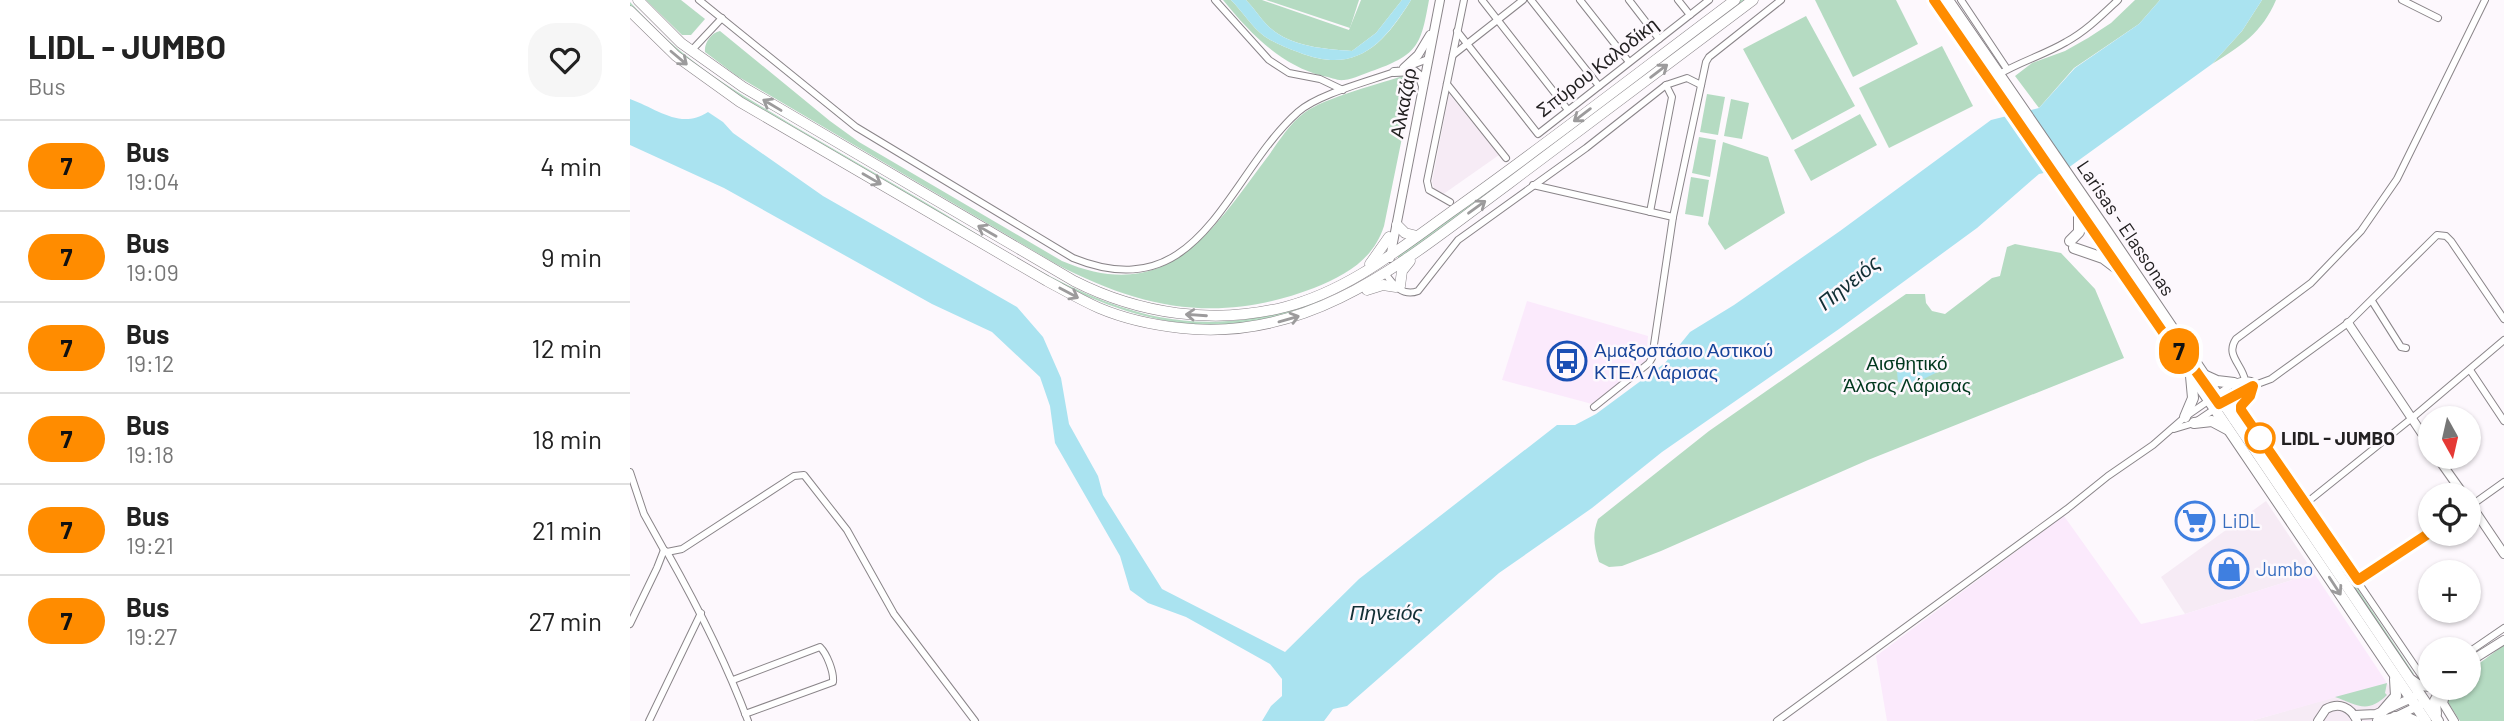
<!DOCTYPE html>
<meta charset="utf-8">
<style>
:root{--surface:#fff;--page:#f6f6f6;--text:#222;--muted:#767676;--line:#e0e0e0}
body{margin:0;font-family:Barlow,sans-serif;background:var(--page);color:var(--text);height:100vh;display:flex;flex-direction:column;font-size:26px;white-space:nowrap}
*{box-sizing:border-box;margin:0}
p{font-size:23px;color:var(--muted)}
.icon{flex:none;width:38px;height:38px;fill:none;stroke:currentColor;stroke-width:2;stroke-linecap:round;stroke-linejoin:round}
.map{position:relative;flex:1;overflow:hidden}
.drawer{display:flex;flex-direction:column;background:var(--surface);width:630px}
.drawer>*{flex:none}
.badge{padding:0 14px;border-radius:23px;font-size:24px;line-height:46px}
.needle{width:46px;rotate:172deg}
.controls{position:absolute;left:1788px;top:406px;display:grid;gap:14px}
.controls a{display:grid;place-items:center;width:63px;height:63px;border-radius:50%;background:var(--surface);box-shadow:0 2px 5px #0004;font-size:35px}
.map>.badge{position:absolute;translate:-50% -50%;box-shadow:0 0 0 4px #fff}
.round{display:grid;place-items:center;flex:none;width:74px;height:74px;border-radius:28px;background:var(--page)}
.overview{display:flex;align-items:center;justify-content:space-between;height:119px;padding:0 28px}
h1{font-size:33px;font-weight:700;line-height:52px}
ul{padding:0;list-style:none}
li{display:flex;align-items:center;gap:21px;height:91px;padding:0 28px;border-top:2px solid var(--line)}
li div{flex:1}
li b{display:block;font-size:26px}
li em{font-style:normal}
li .badge{min-width:77px;font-weight:700;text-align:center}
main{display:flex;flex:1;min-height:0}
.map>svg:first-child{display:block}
.built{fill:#f6ebf5}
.industrial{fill:#fbeafc}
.green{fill:#b5dbc2}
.water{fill:#aae3f0}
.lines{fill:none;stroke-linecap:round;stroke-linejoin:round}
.minor-casing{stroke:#8a8589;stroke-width:8}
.tertiary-casing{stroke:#8a8589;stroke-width:10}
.primary-casing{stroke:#8a8589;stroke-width:11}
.trunk-casing{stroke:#8a8589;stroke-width:12}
.minor{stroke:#fff;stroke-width:6}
.tertiary{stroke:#fff;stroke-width:8}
.primary{stroke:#fff;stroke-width:10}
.trunk{stroke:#fff;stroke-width:10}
.oneway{stroke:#9c9b9c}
.line-casing{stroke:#fff;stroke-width:16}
.line{stroke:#ff8c00;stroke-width:10}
.stop-dot{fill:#fff;stroke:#ff8c00;stroke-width:3.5}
.labels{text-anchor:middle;stroke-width:5;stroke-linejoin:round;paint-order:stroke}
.street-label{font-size:19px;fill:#232122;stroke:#fdf8fd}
.transit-label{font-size:19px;fill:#164399;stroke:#fdf8fd;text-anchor:start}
.park-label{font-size:19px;fill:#00381e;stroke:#fdf8fd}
.stop-label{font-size:19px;font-weight:bold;fill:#232122;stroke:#fdf8fd;text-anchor:start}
.shop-label{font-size:19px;fill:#366cbe;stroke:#fdf8fd;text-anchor:start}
.water-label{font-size:21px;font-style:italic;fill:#122f35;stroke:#fdf8fd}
</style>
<main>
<section class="drawer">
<div class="overview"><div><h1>LIDL - JUMBO</h1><p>Bus</p></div><a class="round"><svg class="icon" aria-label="heart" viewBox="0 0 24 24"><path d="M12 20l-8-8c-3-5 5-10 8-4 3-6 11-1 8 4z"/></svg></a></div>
<ul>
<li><span class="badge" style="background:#ff8c00;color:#111">7</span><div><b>Bus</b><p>19:04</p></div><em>4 min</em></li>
<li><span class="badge" style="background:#ff8c00;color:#111">7</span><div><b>Bus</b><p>19:09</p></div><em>9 min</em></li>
<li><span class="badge" style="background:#ff8c00;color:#111">7</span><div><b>Bus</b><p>19:12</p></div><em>12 min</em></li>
<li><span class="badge" style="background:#ff8c00;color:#111">7</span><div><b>Bus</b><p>19:18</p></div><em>18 min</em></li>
<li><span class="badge" style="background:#ff8c00;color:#111">7</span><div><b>Bus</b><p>19:21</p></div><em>21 min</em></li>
<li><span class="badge" style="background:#ff8c00;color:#111">7</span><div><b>Bus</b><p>19:27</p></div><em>27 min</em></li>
</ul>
</section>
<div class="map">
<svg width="1874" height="721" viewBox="0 0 1874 721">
<rect width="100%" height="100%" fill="#fdf8fd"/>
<!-- built -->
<g class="built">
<polygon points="819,94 869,155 812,195 805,191 802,182"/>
<polygon points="1636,501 1684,573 1555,614 1531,577"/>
<polygon points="1757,683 1783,721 1621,721 1705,697"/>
</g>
<!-- industrial -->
<g class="industrial">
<polygon points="897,301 1018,336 1016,362 962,404 872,380"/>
<polygon points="1434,516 1511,624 1555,614 1684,573 1757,683 1621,721 1257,721 1246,656"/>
</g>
<!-- green -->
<g class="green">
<polygon points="16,0 51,0 75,19 61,35 52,35"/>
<path d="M593,0H601C612,11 622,27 634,36C644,43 657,48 668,52C724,75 753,46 781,0H799C791,44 789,54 745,70C735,73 724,79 714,80C708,81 700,77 693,76C650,65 620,33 593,0Z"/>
<path d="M616,0H632L719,30L731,0H772L746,33L722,51C694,49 660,47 638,26C630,18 624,8 616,0Z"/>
<polygon points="636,0 729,0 720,28"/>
<polygon points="1111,0 1117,0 798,240 768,260 768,256"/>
<polygon points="1185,0 1266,0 1288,44 1223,77"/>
<polygon points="1505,0 1530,0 1509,24 1444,68 1409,108 1385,76 1402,63 1435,51 1458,38 1481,23"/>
<path d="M1632,0H1646C1632,33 1611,46 1582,64L1612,31Z"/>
<path d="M0,2C17,20 34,38 53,53C88,82 126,103 164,126C207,151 250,176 293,201C368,245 442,299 529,317C585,328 639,319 691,299L692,302C675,308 658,315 640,319C563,335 499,317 430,284L98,89L42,48L0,7Z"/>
<polygon points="1176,16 1225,106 1162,140 1113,49"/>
<path d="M90,31L200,121L229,142L432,261C538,306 581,232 636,159C648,143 658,125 674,113C695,97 751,84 778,74L784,79L754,226C743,260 716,275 684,288C590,324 514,310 426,264L107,76L75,52C74,43 81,33 90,31Z"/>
<polygon points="1312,46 1343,106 1259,148 1229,88"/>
<polygon points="1077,94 1095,97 1088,135 1070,132"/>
<polygon points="1101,99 1119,103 1112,139 1094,136"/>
<polygon points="1230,114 1247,145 1181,181 1164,150"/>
<polygon points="1069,137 1086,140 1080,177 1062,173"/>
<polygon points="1093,142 1138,157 1155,213 1095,250 1078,224"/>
<polygon points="1061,177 1079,180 1073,217 1055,214"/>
<path d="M1385,244L1431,253L1465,289L1494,358L1238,460L1031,551L992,566L979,567L969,562C964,546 962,535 968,519L1079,431L1276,294H1295L1296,303L1302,311L1315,314L1362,278L1370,276L1377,247Z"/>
<polygon points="1640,459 1641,459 1784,674 1782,674 1639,461"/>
<polygon points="1874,645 1874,721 1830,721 1816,699 1822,688 1839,688 1839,671"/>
<path d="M1757,683L1755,693L1757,695C1737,715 1726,704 1705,697Z"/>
</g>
<!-- water -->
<g class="water">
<path d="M601,0H616C624,8 630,18 638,26C660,47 693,49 722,51L746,33L772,0H781C752,46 725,75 668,52C657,48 644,43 634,36C622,27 612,11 601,0Z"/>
<path d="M1530,0H1632L1612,31L1582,64L1438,168L1409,174L1347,228L1209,329L1032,452L962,508L869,573L717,706L703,709L694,721H632L641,706L652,696V679L640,664L556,617L518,603L500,590L490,556L425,443L420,406L410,377L362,332L302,304L94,188L0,145V99C28,109 50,130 78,112L93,122L103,133L193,196L387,307L413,337L431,378L439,424L468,476L473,495L532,589L655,652L729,579L927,425H945L966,414L1035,363L1060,332L1104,305L1210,231L1361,120L1409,108L1445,68L1509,24Z"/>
<polygon points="1308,357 1313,361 1314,369 1279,386 1268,382 1267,372 1274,365 1283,364 1285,366 1281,369 1283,372 1289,368 1288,365"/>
</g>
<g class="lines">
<defs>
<g id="minor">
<path d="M69,0L226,127L443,258C571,310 596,176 668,112C688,94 740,81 767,71"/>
<polyline points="585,0 639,60 659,73 690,79 713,90"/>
<polyline points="852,0 938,110"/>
<polyline points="901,0 969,86"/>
<polyline points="950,0 999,62"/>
<polyline points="999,0 1029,39"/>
<polyline points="1048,0 1060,15"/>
<polyline points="1331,0 1377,69"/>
<polyline points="1772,0 1808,18"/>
<polyline points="827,31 908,134 1079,0"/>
<polyline points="61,51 92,18"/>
<polyline points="823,55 893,0"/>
<polyline points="777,67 798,59"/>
<path d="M1366,76C1389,62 1414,55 1436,42C1456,31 1472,15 1488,0"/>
<polyline points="817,84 876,158"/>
<polyline points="903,185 1043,217"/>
<polyline points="820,202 799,190 797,181 834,0"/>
<polyline points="1020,212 1042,97 1036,85"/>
<path d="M755,273C763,285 773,297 788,291L828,240L956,148L1036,85L1057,78L1071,85"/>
<polyline points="1742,301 1771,347 1776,348"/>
<polyline points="1840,370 1874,421"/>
<path d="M1623,386L1621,381L1615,380C1612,364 1595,355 1606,339L1681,283L1731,231L1767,179L1855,0"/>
<polyline points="1623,386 1620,396 1610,406 1611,410 1793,678 1797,680 1801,678"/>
<polyline points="964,407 1019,363 1022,358 1043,217 1076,62 1079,57 1151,0"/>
<polyline points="1544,429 1564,423 1614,389 1641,379 1718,323 1807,235 1816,236 1821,241 1874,319"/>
<path d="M0,472L14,514L34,550L37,552C68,607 96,662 118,721"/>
<polyline points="1675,504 1782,418 1874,340"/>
<polyline points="1839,507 1874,482"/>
<polyline points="37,552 52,549 164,476 174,475 217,530 264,614 345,721"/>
<polyline points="1728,580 1801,532"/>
<polyline points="0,624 27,568 34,550"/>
<polyline points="1839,652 1874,628"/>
<path d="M103,680L190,647C197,654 204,672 203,682L115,714"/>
<polyline points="19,721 71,613"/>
<polyline points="1147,721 1437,509 1478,476 1523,445 1555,417 1604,383 1615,380"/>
</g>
<g id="tertiary">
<polyline points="774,68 788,55 800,35"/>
<polyline points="764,72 784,71 789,75 793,86"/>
<polyline points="760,258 810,0"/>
<polyline points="1718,323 1801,447"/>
<polyline points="1807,457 1834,495"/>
<polyline points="1839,502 1874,554"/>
<polyline points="1839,662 1874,640"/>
<polyline points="1817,688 1813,703 1824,721"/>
<polyline points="1724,715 1746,714 1784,697"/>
<path d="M1688,721L1696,709C1709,702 1721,707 1727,721"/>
<polyline points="1747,721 1765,717 1790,705"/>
</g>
<g id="primary">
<path d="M8,0L51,43L113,87L444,281C509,314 584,325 655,307C721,290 774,245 828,207C922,140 1013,69 1105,0"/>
<path d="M0,11L46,56L110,102L417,281C434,290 451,300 469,308C495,319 523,325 551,328C683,343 778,258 877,185C959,124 1041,62 1123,0"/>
<polyline points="767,225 775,233 787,236"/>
<polyline points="740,264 759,237"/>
<polyline points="770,286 772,271 780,261"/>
<polyline points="737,290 753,285 766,287"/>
</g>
<g id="trunk">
<polyline points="1304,0 1492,272 1796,721"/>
<polyline points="1318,0 1476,230 1808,721"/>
<polyline points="1440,241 1449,232 1449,211"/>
<polyline points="1444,248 1473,258 1485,267"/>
<polyline points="1576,376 1587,381 1604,383"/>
<polyline points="1555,417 1563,398 1561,376"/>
<polyline points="1604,419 1604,405 1609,392"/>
<polyline points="1564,423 1582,421 1597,429"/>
<polyline points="1781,680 1788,685 1801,686"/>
<polyline points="1753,711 1766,696 1765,679"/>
<polyline points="1806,714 1805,701 1810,692"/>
<polyline points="1765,717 1778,718 1785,721"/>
</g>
</defs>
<!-- minor casing -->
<use href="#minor" class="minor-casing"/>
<!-- tertiary casing -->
<use href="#tertiary" class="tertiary-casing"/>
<!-- primary casing -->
<use href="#primary" class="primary-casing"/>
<!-- trunk casing -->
<use href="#trunk" class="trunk-casing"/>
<!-- minor -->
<use href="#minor" class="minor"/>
<!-- tertiary -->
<use href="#tertiary" class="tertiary"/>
<!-- primary -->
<use href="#primary" class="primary"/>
<!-- trunk -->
<use href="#trunk" class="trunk"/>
</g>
<!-- one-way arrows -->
<defs><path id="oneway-shaft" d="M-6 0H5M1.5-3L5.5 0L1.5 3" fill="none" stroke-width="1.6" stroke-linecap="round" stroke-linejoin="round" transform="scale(1.75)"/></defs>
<g class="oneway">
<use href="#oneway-shaft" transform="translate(49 58) rotate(40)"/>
<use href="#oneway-shaft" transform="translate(1029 71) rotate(-37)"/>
<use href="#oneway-shaft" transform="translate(142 105) rotate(-149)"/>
<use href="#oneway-shaft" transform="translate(952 115) rotate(143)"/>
<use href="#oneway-shaft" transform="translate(242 179) rotate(30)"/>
<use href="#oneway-shaft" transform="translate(847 207) rotate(-36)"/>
<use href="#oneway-shaft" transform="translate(357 231) rotate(-150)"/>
<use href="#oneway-shaft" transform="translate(439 293) rotate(28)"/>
<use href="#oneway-shaft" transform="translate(566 315) rotate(-176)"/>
<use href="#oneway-shaft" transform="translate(659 319) rotate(-16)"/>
<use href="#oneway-shaft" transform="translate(1705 586) rotate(57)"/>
</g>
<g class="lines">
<defs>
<polyline id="line" points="1304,0 1537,338 1555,356 1589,404 1623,386 1620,396 1611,406 1611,410 1728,580 1801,532"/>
</defs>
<!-- line casing -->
<use href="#line" class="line-casing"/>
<!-- line -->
<use href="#line" class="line"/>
</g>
<!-- icons -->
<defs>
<symbol id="bus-ring" viewBox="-11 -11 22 22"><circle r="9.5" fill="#fdf8fd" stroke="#1a4fb4" stroke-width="1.5"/><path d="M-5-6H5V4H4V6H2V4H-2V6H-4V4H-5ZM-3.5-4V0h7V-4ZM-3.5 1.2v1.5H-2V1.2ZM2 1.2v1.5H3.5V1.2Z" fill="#1a4fb4"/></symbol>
<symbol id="supermarket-ring" viewBox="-11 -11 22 22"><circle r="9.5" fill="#fdf8fd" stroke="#3f7fe0" stroke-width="1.5"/><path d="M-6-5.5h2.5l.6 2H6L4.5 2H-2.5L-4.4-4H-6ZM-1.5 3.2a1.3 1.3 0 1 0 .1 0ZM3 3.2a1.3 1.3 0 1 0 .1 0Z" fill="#3f7fe0"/></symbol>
<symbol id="shop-ring" viewBox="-11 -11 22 22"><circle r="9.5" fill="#fdf8fd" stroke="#3f7fe0" stroke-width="1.5"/><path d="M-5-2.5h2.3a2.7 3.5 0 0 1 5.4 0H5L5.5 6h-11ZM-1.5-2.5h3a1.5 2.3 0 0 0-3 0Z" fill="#3f7fe0"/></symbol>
</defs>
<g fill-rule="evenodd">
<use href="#bus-ring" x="915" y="339" width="44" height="44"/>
<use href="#supermarket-ring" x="1543" y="499" width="44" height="44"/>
<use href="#shop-ring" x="1577" y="547" width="44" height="44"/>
</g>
<!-- markers -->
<circle class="stop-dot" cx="1630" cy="438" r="14"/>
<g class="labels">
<!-- street labels -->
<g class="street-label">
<text transform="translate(967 67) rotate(-38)" y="7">Σπύρου Καλοδίκη</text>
<text transform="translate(773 103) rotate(-79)" y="7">Αλκαζάρ</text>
<text transform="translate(1496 228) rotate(56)" y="7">Larisas - Elassonas</text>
</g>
<!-- transit labels -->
<g class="transit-label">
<text x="964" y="357">Αμαξοστάσιο Αστικού<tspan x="964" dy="22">ΚΤΕΛ Λάρισας</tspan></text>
</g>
<!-- park labels -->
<g class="park-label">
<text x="1277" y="370">Αισθητικό<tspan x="1277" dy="22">Άλσος Λάρισας</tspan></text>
</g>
<!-- stop labels -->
<g class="stop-label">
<text x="1651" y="445">LIDL - JUMBO</text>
</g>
<!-- shop labels -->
<g class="shop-label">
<text x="1592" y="528">LiDL</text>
<text x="1626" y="576">Jumbo</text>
</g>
<!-- water labels -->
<g class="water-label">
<text transform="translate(1219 283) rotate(-39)" y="7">Πηνειός</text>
<text x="756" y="620">Πηνειός</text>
</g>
</g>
</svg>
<div class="controls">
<a><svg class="needle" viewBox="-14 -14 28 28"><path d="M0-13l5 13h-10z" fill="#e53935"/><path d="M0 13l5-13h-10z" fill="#767676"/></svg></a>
<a><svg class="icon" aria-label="locate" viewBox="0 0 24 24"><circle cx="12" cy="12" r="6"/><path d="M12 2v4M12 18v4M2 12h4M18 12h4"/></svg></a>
<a>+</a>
<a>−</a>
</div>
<b class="badge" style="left:1549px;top:351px;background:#ff8c00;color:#111">7</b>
</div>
</main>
